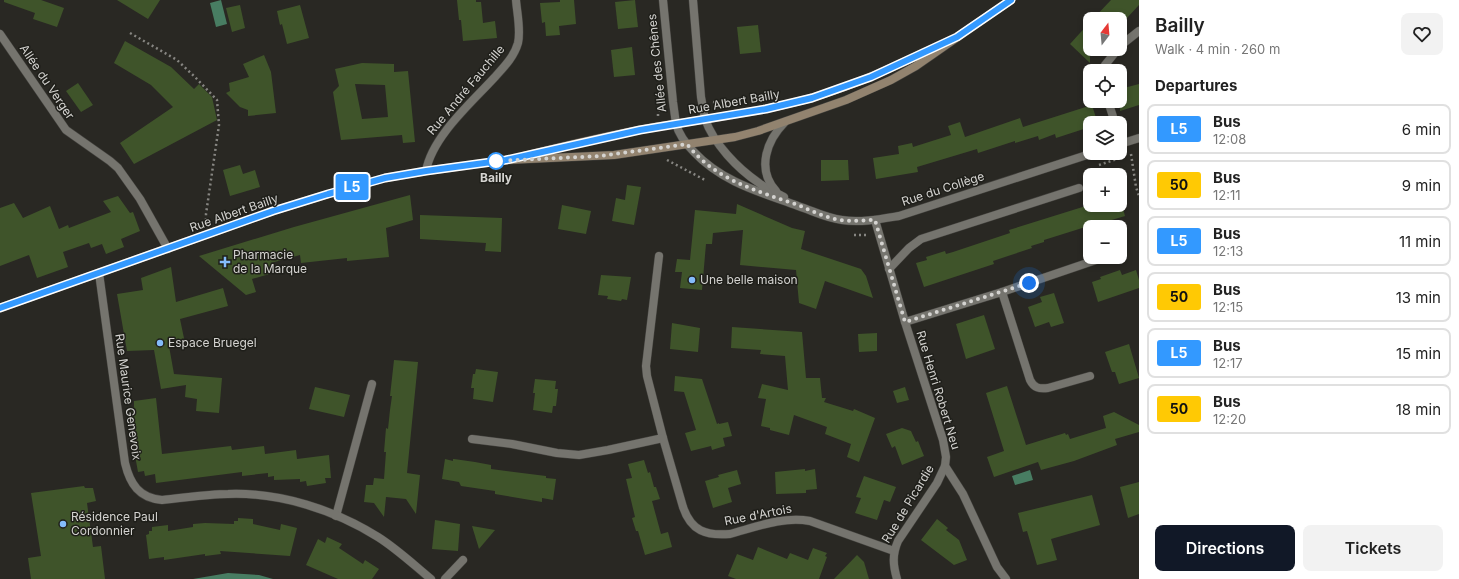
<!DOCTYPE html>
<meta charset="utf-8">
<style>
:root{--surface:#fff;--page:#f2f2f2;--text:#222;--muted:#767676;--line:#e0e0e0;--accent:#111827}
body{margin:0;font-family:Inter,sans-serif;background:var(--page);color:var(--text);height:100vh;display:flex;flex-direction:column;font-size:15px;white-space:nowrap}
*{box-sizing:border-box;margin:0}
p{font-size:13px;color:var(--muted)}
.icon{flex:none;width:22px;height:22px;fill:none;stroke:currentColor;stroke-width:2;stroke-linecap:round;stroke-linejoin:round}
.map{position:relative;flex:1;overflow:hidden}
.drawer{display:flex;flex-direction:column;background:var(--surface);width:320px}
.drawer>*{flex:none}
.badge{padding:0 8px;border-radius:3px;font-size:14px;line-height:26px}
.needle{width:26px;rotate:16deg}
.tools{position:absolute;left:1083px;top:12px;display:grid;gap:8px}
.tools a{display:grid;place-items:center;width:44px;height:44px;border-radius:8px;background:var(--surface);box-shadow:0 2px 6px #0003;font-size:20px}
.you{position:absolute;width:20px;height:20px;margin:-10px;border:3px solid #fff;border-radius:50%;background:#1a73e8;box-shadow:0 0 0 6px #1a73e833}
.map>.badge{position:absolute;translate:-50% -50%;box-shadow:0 0 0 2px #fff}
h2{padding:0 16px;font-size:15px;line-height:36px}
.round{display:grid;place-items:center;flex:none;width:42px;height:42px;border-radius:8px;background:var(--page)}
.headline{display:flex;align-items:center;justify-content:space-between;height:68px;padding:0 16px}
h1{font-size:19px;font-weight:600;line-height:30px}
.cta{display:flex;gap:8px;margin-top:auto;padding:8px 16px}
.cta a{flex:1;height:46px;border-radius:8px;background:var(--accent);color:#fff;font-size:16px;font-weight:600;line-height:46px;text-align:center}
.cta a+a{background:var(--page);color:var(--text)}
ul{padding:0;list-style:none}
li{display:flex;align-items:center;gap:12px;height:50px;margin:0 8px 6px;padding:0 8px;border:2px solid var(--line);border-radius:8px}
li div{flex:1}
li b{display:block;font-size:15px}
li em{font-style:normal}
li .badge{min-width:44px;font-weight:700;text-align:center}
main{display:flex;flex:1;min-height:0}
.map>svg:first-child{display:block}
.water{fill:#487d62}
.building{fill:#3f542a;fill-rule:evenodd}
.lines{fill:none;stroke-linecap:round;stroke-linejoin:round}
.service-casing{stroke:#44433f;stroke-width:9}
.minor-casing{stroke:#44433f;stroke-width:9}
.tertiary-casing{stroke:#44433f;stroke-width:9}
.secondary-casing{stroke:#44433f;stroke-width:9}
.path{stroke:#878682;stroke-width:2.5;stroke-dasharray:2 3;stroke-linecap:butt}
.service{stroke:#75746e;stroke-width:8}
.minor{stroke:#75746e;stroke-width:8}
.tertiary{stroke:#75746e;stroke-width:8}
.secondary{stroke:#92836f;stroke-width:8}
.line-casing{stroke:#fff;stroke-width:9}
.line{stroke:#39f;stroke-width:6}
.walk{stroke:#d4d3d0;stroke-width:4;stroke-dasharray:0 7.2}
.stop-dot{fill:#fff;stroke:#39f;stroke-width:2}
.poi-dot{fill:#84bcfb;stroke:#1f1f1a;stroke-width:1.5}
.labels{text-anchor:middle;stroke-width:3;stroke-linejoin:round;paint-order:stroke}
.street-label{font-size:12px;fill:#d4d3d0;stroke:#1f1f1a}
.stop-label{font-size:12px;font-weight:bold;fill:#d4d3d0;stroke:#1f1f1a}
.poi-label{font-size:12px;fill:#d4d3d0;stroke:#1f1f1a;text-anchor:start}
</style>
<main>
<div class="map">
<svg width="1139" height="579" viewBox="0 0 1139 579">
<rect width="100%" height="100%" fill="#292823"/>
<!-- water -->
<g class="water">
<polygon points="221,0 227,24 216,27 210,3"/>
<polygon points="1030,470 1033,480 1015,485 1012,476"/>
<polygon points="228,573 259,575 273,579 193,579"/>
</g>
<!-- building -->
<g class="building">
<polygon points="4,0 41,0 64,8 57,27 33,19 35,13 4,2"/>
<polygon points="117,0 160,0 148,19"/>
<polygon points="457,0 476,0 476,2 481,2 483,23 495,21 497,38 463,41 461,20 459,20"/>
<polygon points="560,0 574,0 576,24 559,26 560,35 546,36 545,22 542,23 540,3 560,2"/>
<polygon points="635,0 638,27 618,29 615,2"/>
<polygon points="1111,0 1139,0 1139,5 1126,19 1093,19"/>
<polygon points="240,5 245,28 232,32 226,8"/>
<polygon points="300,5 309,38 287,44 282,24 280,25 277,11"/>
<polygon points="1090,22 1090,63 1070,44"/>
<polygon points="758,25 761,52 740,54 737,27"/>
<polygon points="125,41 171,67 194,89 199,84 212,97 217,120 134,164 120,143 173,107 151,85 114,63"/>
<polygon points="632,47 635,75 614,77 611,50"/>
<polygon points="264,55 271,72 276,113 248,116 248,110 240,107 226,93 230,91 229,83 249,77 243,64"/>
<path d="M362,63L394,64V72L408,71L415,142L403,143L402,135L341,140L333,92L339,86L335,69ZM355,84L385,85L388,117L362,119Z"/>
<polygon points="78,83 93,105 81,112 66,91"/>
<polygon points="1139,84 1139,105 1120,111 1120,89"/>
<polygon points="1092,105 1097,121 1090,123 1090,127 1056,138 1055,134 1039,140 1038,136 1015,143 1015,141 978,153 977,149 917,167 918,172 876,179 873,158 899,154 898,146 912,143 913,147 951,135 948,126 960,122 965,137 1020,118 1023,127"/>
<polygon points="821,160 848,160 849,180 821,181"/>
<polygon points="240,165 243,174 255,170 260,187 230,196 223,170"/>
<polygon points="627,185 641,187 634,225 612,221 616,198 625,200"/>
<polygon points="410,195 413,220 386,228 389,257 347,261 347,258 301,263 300,255 271,263 273,273 252,279 256,292 246,295 199,256 294,227"/>
<polygon points="118,196 130,213 133,212 140,231 121,239 124,247 106,254 102,244 91,248 89,243 63,252 68,267 37,278 29,255 0,266 0,208 14,203 23,218 50,206 59,229 68,225 69,228 111,212 103,201"/>
<polygon points="737,204 792,228 805,231 801,249 861,269 866,276 873,298 825,281 816,309 799,303 796,270 740,265 743,230 713,233 712,244 706,244 702,290 680,288 682,272 675,272 677,259 690,260 695,210 736,214"/>
<polygon points="562,205 591,211 586,234 558,229"/>
<polygon points="1089,205 1122,205 1125,216 1095,225 1095,224 1044,240 1044,242 1031,246 1032,248 993,261 994,264 924,287 916,263 927,260 926,257 945,251 946,254 953,252 1010,233 1009,230"/>
<polygon points="420,215 502,218 501,252 485,251 486,243 420,239"/>
<polygon points="171,267 176,302 223,288 228,306 180,319 185,343 169,346 174,374 222,378 219,413 196,411 197,399 185,397 186,385 161,389 154,350 127,351 117,294 143,290 141,278"/>
<polygon points="1120,270 1122,275 1136,270 1139,280 1139,288 1098,302 1092,282 1101,279 1100,277"/>
<polygon points="601,275 631,277 627,300 622,299 621,301 607,299 608,296 598,295"/>
<polygon points="1054,293 1064,323 1051,327 1049,322 1035,327 1028,307 1042,302 1040,297"/>
<polygon points="984,315 995,349 966,359 956,324"/>
<polygon points="672,323 700,328 698,352 670,349"/>
<polygon points="732,327 802,332 806,378 820,378 822,398 826,398 824,402 853,411 854,409 875,418 859,462 847,457 851,444 825,434 827,427 794,415 789,435 770,430 770,428 761,426 766,399 758,398 762,384 788,390 785,356 760,354 761,350 731,348"/>
<polygon points="877,333 877,351 859,352 858,334"/>
<polygon points="1129,344 1139,378 1119,384 1115,372 1112,372 1105,352"/>
<polygon points="394,360 418,362 407,473 420,475 416,514 406,499 386,497 384,517 374,503 364,502 366,485 373,485 374,478 384,479 386,452 384,452 386,428 388,429 390,410 392,396 390,396"/>
<polygon points="476,369 498,372 493,402 473,399 474,388 471,388 473,374 475,374"/>
<polygon points="675,376 702,379 717,424 719,423 719,424 728,422 732,436 723,438 725,446 712,450 711,446 691,451 685,433 696,430 684,392 674,391"/>
<polygon points="535,379 556,381 555,389 558,389 556,406 553,406 552,413 533,410 535,393 533,393"/>
<polygon points="1007,386 1026,445 1065,433 1066,435 1068,434 1070,439 1106,428 1103,416 1114,412 1139,425 1139,432 1115,439 1117,445 1074,461 1041,470 1038,462 994,477 987,457 1004,451 986,393"/>
<polygon points="315,387 350,395 344,417 309,409"/>
<polygon points="905,387 909,400 897,403 893,391"/>
<polygon points="156,398 162,454 231,446 232,450 264,446 265,454 296,450 297,459 329,455 331,478 325,478 326,483 307,486 306,481 300,482 300,479 274,480 274,476 268,477 268,473 242,476 242,472 156,483 155,474 145,476 144,471 138,472 134,450 136,449 129,407 134,407 134,401"/>
<polygon points="902,428 911,431 916,442 918,441 924,456 902,465 895,446 892,448 886,434"/>
<polygon points="445,459 453,461 453,459 454,459 475,462 491,465 491,469 546,476 546,478 556,479 553,500 542,498 542,502 495,494 495,491 461,486 459,482 442,479"/>
<polygon points="644,460 648,473 650,472 654,487 656,487 660,499 652,501 661,534 668,532 672,547 645,555 638,531 636,531 632,518 635,517 626,479 632,478 628,464"/>
<polygon points="805,469 805,471 815,469 817,489 806,490 806,493 776,494 775,472"/>
<polygon points="737,470 741,484 728,488 732,502 713,508 705,481 719,477 718,475"/>
<polygon points="864,476 896,487 890,502 884,500 877,520 855,513 861,498 856,497"/>
<polygon points="1139,482 1139,514 1128,518 1120,487"/>
<polygon points="84,486 85,488 93,488 96,501 87,503 93,547 101,546 105,579 31,579 28,558 41,556 31,493"/>
<polygon points="1092,495 1100,525 1051,539 1057,560 1037,565 1027,531 1023,532 1018,513"/>
<polygon points="238,518 253,519 253,524 280,530 281,524 297,528 290,556 220,551 221,554 205,556 205,554 164,560 164,557 149,559 146,535 149,534 149,531 152,531 152,527 168,525 168,531 193,527 193,524 205,523 234,524 234,521 238,521"/>
<polygon points="937,519 948,528 946,530 959,540 967,560 954,565 921,540"/>
<polygon points="435,520 460,524 458,551 432,549"/>
<polygon points="472,526 495,530 479,549"/>
<polygon points="327,537 342,544 339,548 363,564 365,560 379,569 372,579 338,579 306,565 318,539 325,543"/>
<polygon points="758,547 787,559 790,553 808,560 813,548 827,553 825,556 827,557 819,579 736,579 728,576 737,554 753,560"/>
<polygon points="857,555 864,562 869,579 834,579"/>
</g>
<g class="lines">
<defs>
<polyline id="service" points="336,516 372,384"/>
<g id="minor">
<polyline points="663,0 673,102 676,124"/>
<polyline points="693,0 701,97 705,119"/>
<polyline points="0,34 66,130 110,161 118,168 140,199 168,249"/>
<polyline points="1120,46 1139,31"/>
<polyline points="1102,71 1105,65 1118,49"/>
<polyline points="1108,101 1115,123"/>
<path d="M426,171C432,137 471,103 494,78C504,67 514,57 518,43C521,30 517,13 516,0"/>
<polyline points="875,220 905,322 943,440 946,457 945,466 963,494 997,567 1006,579"/>
<path d="M659,256L646,366L647,376L663,438L683,507C691,531 706,536 730,534C756,527 783,516 810,521L894,551"/>
<polyline points="889,269 909,248 921,239 1079,188"/>
<path d="M99,273L125,463C130,484 139,498 162,500C184,498 206,494 228,494C280,492 335,510 378,537C397,549 414,565 431,579"/>
<polyline points="1002,292 1096,260"/>
<path d="M905,322L1002,292L1030,380C1034,388 1039,389 1048,388L1090,376"/>
<polyline points="472,439 512,444 557,453 579,455 608,450 663,438"/>
<polyline points="445,579 463,560"/>
<path d="M897,579C893,565 892,555 898,541L937,483L945,466"/>
</g>
<g id="tertiary">
<path d="M705,119C714,144 737,168 759,183C766,189 775,192 784,197"/>
<path d="M676,124C679,135 686,144 694,152C722,182 760,192 798,206C813,211 826,218 842,220C860,223 881,219 899,216L1093,153"/>
<polyline points="1120,144 1139,138"/>
<path d="M776,191C756,169 767,140 785,122"/>
</g>
<g id="secondary">
<path d="M524,156C568,145 611,135 655,127C702,119 749,114 796,102C845,90 891,68 937,47"/>
<polyline points="0,308 273,211 328,194 385,178 426,171 506,160 614,155 735,137 758,131 846,100 891,80 916,66 1011,0"/>
</g>
</defs>
<!-- service casing -->
<use href="#service" class="service-casing"/>
<!-- minor casing -->
<use href="#minor" class="minor-casing"/>
<!-- tertiary casing -->
<use href="#tertiary" class="tertiary-casing"/>
<!-- secondary casing -->
<use href="#secondary" class="secondary-casing"/>
<!-- path -->
<g class="path">
<polyline points="130,33 177,60 195,77 217,100 219,125 206,214 206,222"/>
<polyline points="713,102 724,104"/>
<polyline points="658,116 658,112 661,107 662,107"/>
<polyline points="1131,154 1136,187 1139,196"/>
<polyline points="667,160 705,180"/>
<polyline points="1099,165 1123,157"/>
<polyline points="854,235 867,235"/>
</g>
<!-- service -->
<use href="#service" class="service"/>
<!-- minor -->
<use href="#minor" class="minor"/>
<!-- tertiary -->
<use href="#tertiary" class="tertiary"/>
<!-- secondary -->
<use href="#secondary" class="secondary"/>
</g>
<g class="lines">
<defs>
<polyline id="line" points="0,308 273,211 328,194 385,178 426,171 506,160 640,130 766,109 812,98 871,77 957,37 1011,0"/>
</defs>
<!-- line casing -->
<use href="#line" class="line-casing"/>
<!-- line -->
<use href="#line" class="line"/>
<!-- walk -->
<path class="walk" d="M496,161L601,156L687,144C715,180 757,191 798,205C812,211 826,218 841,220C852,222 864,220 875,220L905,322L1029,283"/>
</g>
<!-- markers -->
<circle class="stop-dot" cx="496" cy="161" r="8"/>
<g class="poi-dot">
<path d="M223 256h4v4h4v4h-4v4h-4v-4h-4v-4h4z"/>
<circle cx="692" cy="280" r="4"/>
<circle cx="160" cy="343" r="4"/>
<circle cx="63" cy="524" r="4"/>
</g>
<g class="labels">
<!-- street labels -->
<g class="street-label">
<text transform="translate(657 63) rotate(-96)" y="4">Allée des Chênes</text>
<text transform="translate(47 82) rotate(56)" y="4">Allée du Verger</text>
<text transform="translate(466 90) rotate(-50)" y="4">Rue André Fauchille</text>
<text transform="translate(734 102) rotate(-10)" y="4">Rue Albert Bailly</text>
<text transform="translate(943 189) rotate(-18)" y="4">Rue du Collège</text>
<text transform="translate(234 213) rotate(-19)" y="4">Rue Albert Bailly</text>
<text transform="translate(938 390) rotate(73)" y="4">Rue Henri Robert Neu</text>
<text transform="translate(128 397) rotate(82)" y="4">Rue Maurice Genevoix</text>
<text transform="translate(908 504) rotate(-59)" y="4">Rue de Picardie</text>
<text transform="translate(758 515) rotate(-11)" y="4">Rue d'Artois</text>
</g>
<!-- stop labels -->
<g class="stop-label">
<text x="496" y="182">Bailly</text>
</g>
<!-- poi labels -->
<g class="poi-label">
<text x="233" y="259">Pharmacie<tspan x="233" dy="14">de la Marque</tspan></text>
<text x="700" y="284">Une belle maison</text>
<text x="168" y="347">Espace Bruegel</text>
<text x="71" y="521">Résidence Paul<tspan x="71" dy="14">Cordonnier</tspan></text>
</g>
</g>
</svg>
<div class="tools">
<a><svg class="needle" viewBox="-14 -14 28 28"><path d="M0-13l5 13h-10z" fill="#e53935"/><path d="M0 13l5-13h-10z" fill="#767676"/></svg></a>
<a><svg class="icon" aria-label="locate" viewBox="0 0 24 24"><circle cx="12" cy="12" r="6"/><path d="M12 2v4M12 18v4M2 12h4M18 12h4"/></svg></a>
<a><svg class="icon" aria-label="layers" viewBox="0 0 24 24"><path d="M12 4l9 5-9 5-9-5zM3 14l9 5 9-5"/></svg></a>
<a>+</a>
<a>−</a>
</div>
<div class="you" style="left:1029px;top:283px"></div>
<b class="badge" style="left:352px;top:187px;background:#39f;color:#fff">L5</b>
</div>
<section class="drawer">
<div class="headline"><div><h1>Bailly</h1><p>Walk · 4 min · 260 m</p></div><a class="round"><svg class="icon" aria-label="heart" viewBox="0 0 24 24"><path d="M12 20l-8-8c-3-5 5-10 8-4 3-6 11-1 8 4z"/></svg></a></div>
<h2>Departures</h2>
<ul>
<li><span class="badge" style="background:#39f;color:#fff">L5</span><div><b>Bus</b><p>12:08</p></div><em>6 min</em></li>
<li><span class="badge" style="background:#ffc904;color:#111">50</span><div><b>Bus</b><p>12:11</p></div><em>9 min</em></li>
<li><span class="badge" style="background:#39f;color:#fff">L5</span><div><b>Bus</b><p>12:13</p></div><em>11 min</em></li>
<li><span class="badge" style="background:#ffc904;color:#111">50</span><div><b>Bus</b><p>12:15</p></div><em>13 min</em></li>
<li><span class="badge" style="background:#39f;color:#fff">L5</span><div><b>Bus</b><p>12:17</p></div><em>15 min</em></li>
<li><span class="badge" style="background:#ffc904;color:#111">50</span><div><b>Bus</b><p>12:20</p></div><em>18 min</em></li>
</ul>
<div class="cta"><a>Directions</a><a>Tickets</a></div>
</section>
</main>
